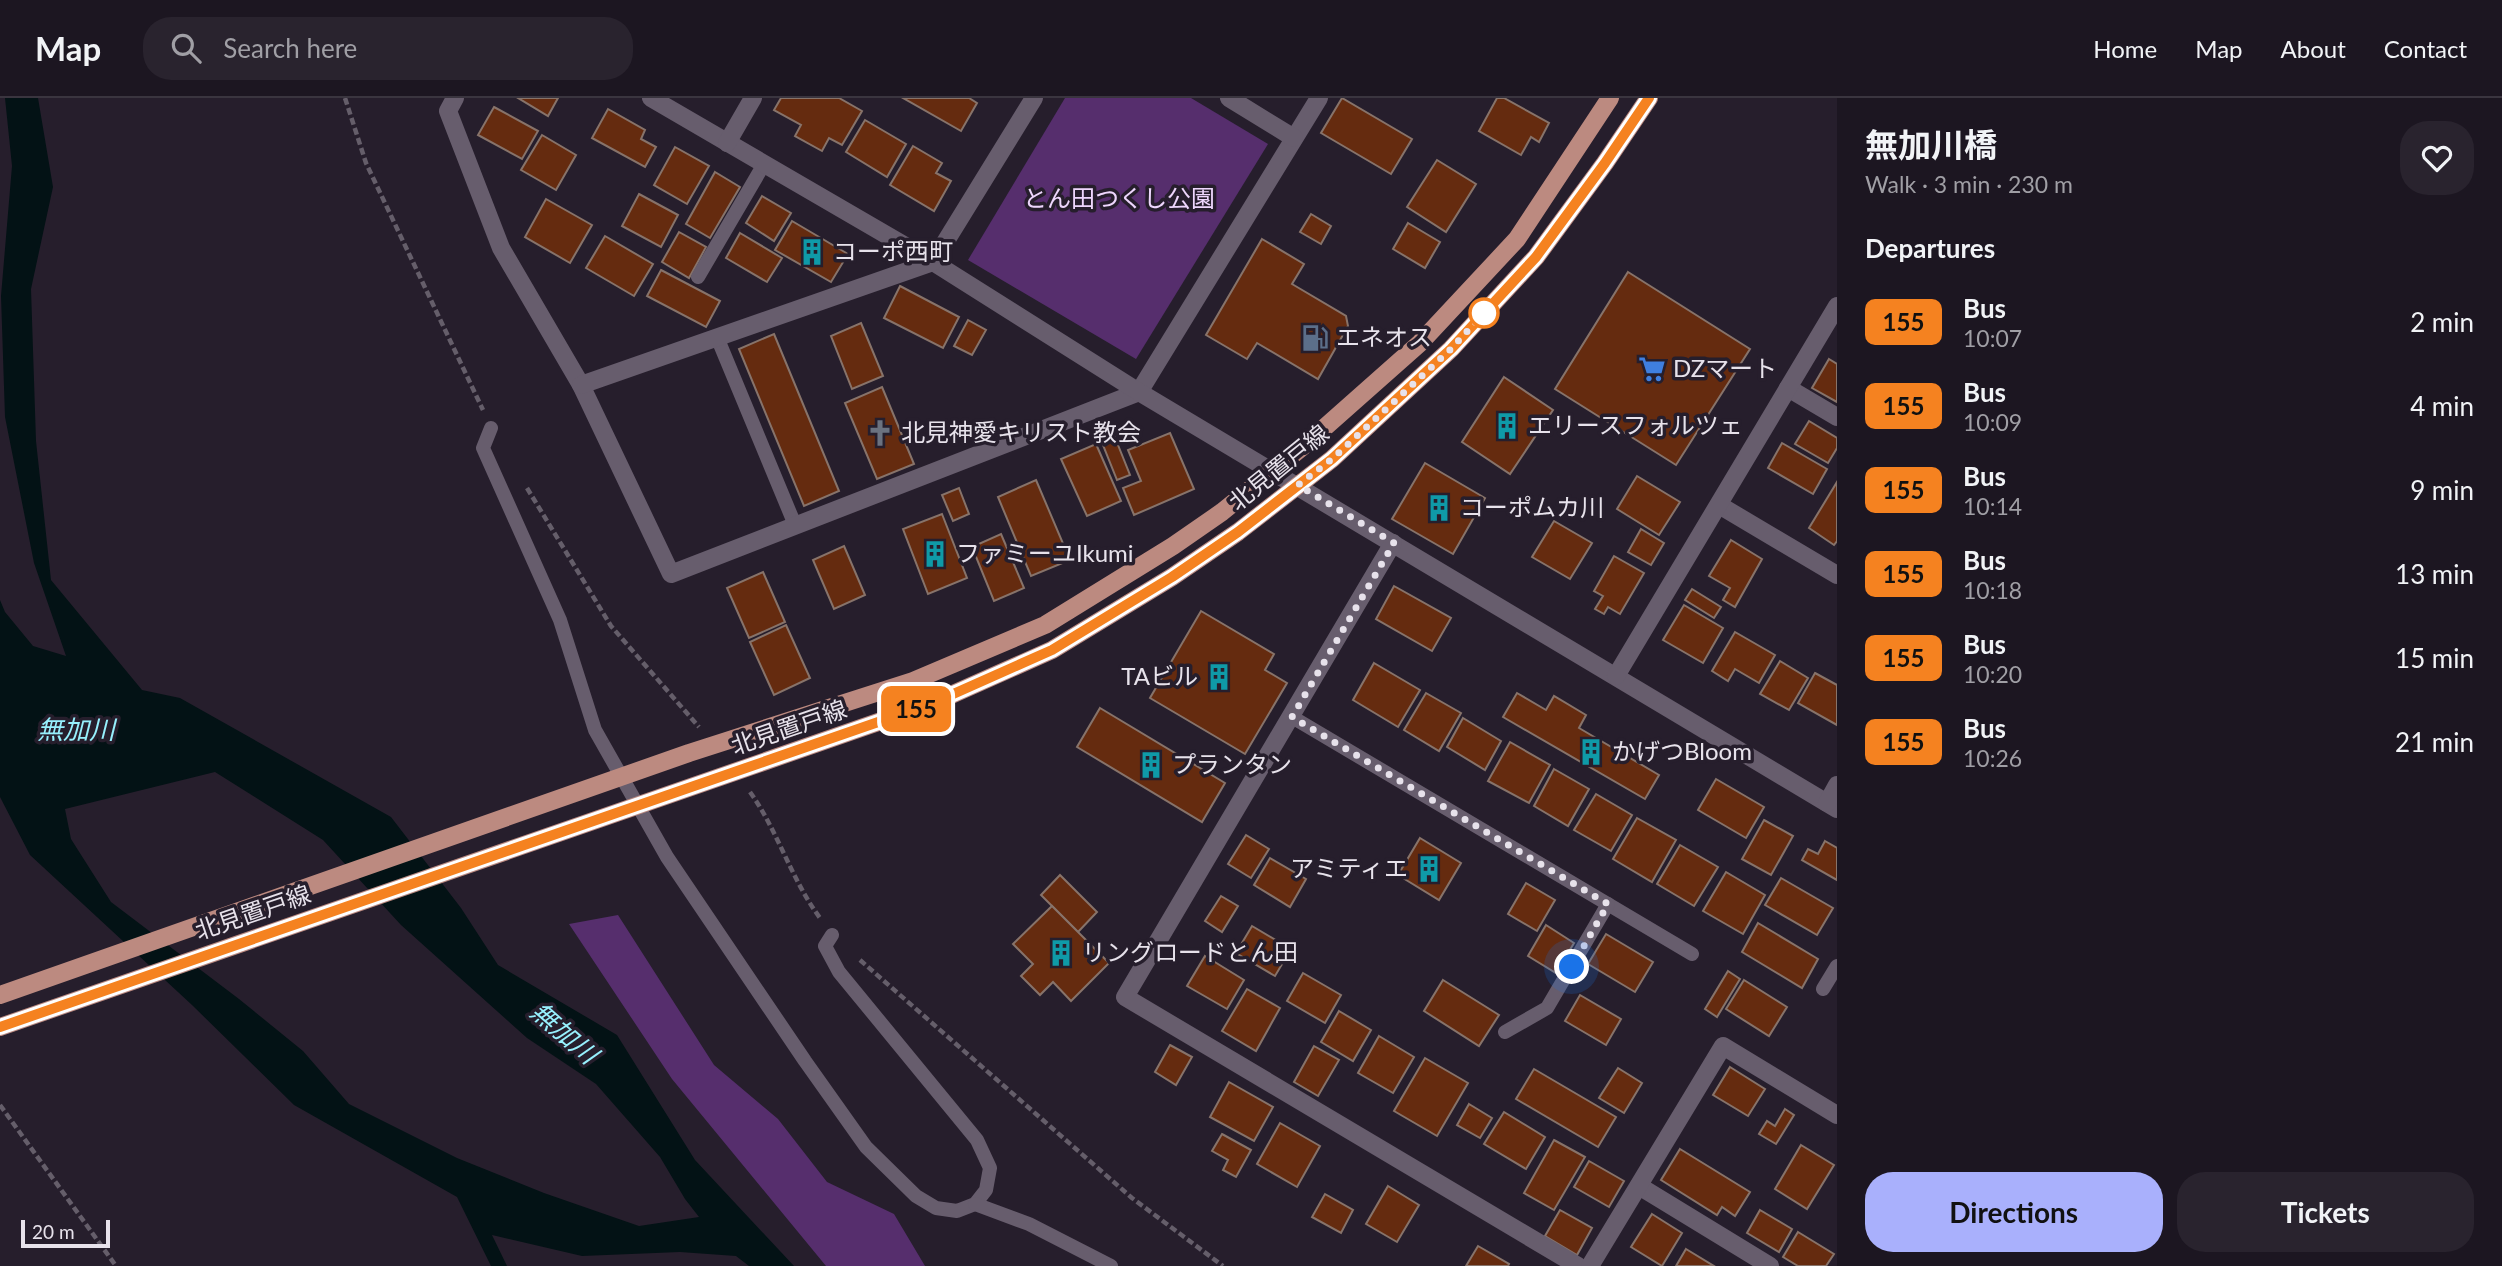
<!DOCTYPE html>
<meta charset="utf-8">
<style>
:root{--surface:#1c1621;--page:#29232e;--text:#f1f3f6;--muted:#a09fa5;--line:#3a353f;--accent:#a9b0fc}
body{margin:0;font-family:Lato,"Noto Sans JP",sans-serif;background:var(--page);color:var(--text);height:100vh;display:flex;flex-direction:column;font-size:26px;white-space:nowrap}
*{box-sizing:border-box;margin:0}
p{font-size:23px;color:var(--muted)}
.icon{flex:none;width:38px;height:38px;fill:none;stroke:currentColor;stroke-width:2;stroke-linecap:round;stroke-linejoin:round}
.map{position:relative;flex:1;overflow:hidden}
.drawer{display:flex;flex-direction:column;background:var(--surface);width:665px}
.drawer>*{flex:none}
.badge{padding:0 14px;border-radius:10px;font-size:24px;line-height:46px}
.scale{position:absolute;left:21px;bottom:18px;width:89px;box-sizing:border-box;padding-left:7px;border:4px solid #e7e2eb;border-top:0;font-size:19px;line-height:24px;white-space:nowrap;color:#e7e2eb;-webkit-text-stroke:5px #261e2c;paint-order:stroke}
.you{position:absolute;width:35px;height:35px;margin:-18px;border:5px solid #fff;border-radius:50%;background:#1a73e8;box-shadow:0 0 0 10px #1a73e833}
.map>.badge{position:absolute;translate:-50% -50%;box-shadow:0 0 0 4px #fff}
h2{padding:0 28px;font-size:26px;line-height:63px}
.round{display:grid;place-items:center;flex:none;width:74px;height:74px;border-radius:28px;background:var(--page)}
.summary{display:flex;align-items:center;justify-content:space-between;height:119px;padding:0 28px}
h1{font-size:33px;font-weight:700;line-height:52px}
.action{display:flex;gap:14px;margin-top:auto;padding:14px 28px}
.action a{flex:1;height:80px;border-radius:28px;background:var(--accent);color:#111;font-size:28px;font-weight:700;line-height:80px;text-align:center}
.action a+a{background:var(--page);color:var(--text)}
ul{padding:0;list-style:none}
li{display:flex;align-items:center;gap:21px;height:84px;padding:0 28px}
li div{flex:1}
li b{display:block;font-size:26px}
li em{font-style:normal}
li .badge{min-width:77px;font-weight:700;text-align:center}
header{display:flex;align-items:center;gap:42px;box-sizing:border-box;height:98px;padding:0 35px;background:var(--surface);border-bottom:2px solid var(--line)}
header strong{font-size:33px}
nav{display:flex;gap:38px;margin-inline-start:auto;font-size:24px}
.search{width:490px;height:63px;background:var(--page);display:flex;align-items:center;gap:18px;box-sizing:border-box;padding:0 24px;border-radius:28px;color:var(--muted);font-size:26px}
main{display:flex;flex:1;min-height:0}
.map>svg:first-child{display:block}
.green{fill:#562e6d}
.water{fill:#031215;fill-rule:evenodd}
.building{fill:#652b0f;stroke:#87736a;stroke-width:2}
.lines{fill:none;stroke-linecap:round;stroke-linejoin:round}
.path{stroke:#655e6a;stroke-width:4.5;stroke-dasharray:7 3.5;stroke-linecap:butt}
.lane{stroke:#675d6d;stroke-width:14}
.street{stroke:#675d6d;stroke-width:18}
.primary{stroke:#bc8a80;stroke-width:18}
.line-casing{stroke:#fff;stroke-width:16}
.line{stroke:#f58220;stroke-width:10}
.walk{stroke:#e7e2eb;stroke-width:7;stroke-dasharray:0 12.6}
.stop-dot{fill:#fff;stroke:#f58220;stroke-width:3.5}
.labels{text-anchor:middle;stroke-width:7;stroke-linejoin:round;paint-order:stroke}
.park-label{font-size:24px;fill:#eed6fd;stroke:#261e2c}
.poi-label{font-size:24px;fill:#e7e2eb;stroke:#261e2c;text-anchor:start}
.street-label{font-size:24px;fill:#e7e2eb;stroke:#261e2c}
.water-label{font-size:26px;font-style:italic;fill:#97f0fd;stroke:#261e2c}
</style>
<header>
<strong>Map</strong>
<div class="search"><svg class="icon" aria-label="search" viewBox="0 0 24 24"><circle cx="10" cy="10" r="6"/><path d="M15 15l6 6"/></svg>Search here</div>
<nav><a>Home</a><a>Map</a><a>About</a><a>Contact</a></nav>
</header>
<main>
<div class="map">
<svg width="1837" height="1168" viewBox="0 0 1837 1168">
<rect width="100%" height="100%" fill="#261e2c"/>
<!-- green -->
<g class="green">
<polygon points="1065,0 1191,0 1268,46 1136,261 968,162"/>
<polygon points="618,817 714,967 778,1021 827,1084 894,1116 925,1168 826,1168 672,981 569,826"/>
</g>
<!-- water -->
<path class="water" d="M5,0H38L53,89L31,191L36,343L51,482L142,592L180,600L391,719L461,810L498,867L617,937L695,1062L794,1168H749L736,1158L680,1154L582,1158L492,1137L507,1168H491L457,1099L294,1007L192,907L30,757L0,699V502L5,514L33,548L66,558L34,465L5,319L1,198L12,68ZM215,674L323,742L401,827L527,940L596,986L660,1059L685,1101L699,1119L639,1128L544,1095L457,1060L349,1006L303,953L239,901L111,804L71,741L65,711Z"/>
<!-- building -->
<g class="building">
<polygon points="518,0 558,0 548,18"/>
<polygon points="781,0 839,0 862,13 842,47 829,40 822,53 795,38 801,27 774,12"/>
<polygon points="903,0 969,0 977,5 961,33"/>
<polygon points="1342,0 1412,41 1391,76 1321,35"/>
<polygon points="1497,0 1504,0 1549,25 1539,44 1531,39 1521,57 1479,33"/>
<polygon points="494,9 538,33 522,61 478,37"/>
<polygon points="608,11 645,32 641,41 656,49 645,69 592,40"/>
<polygon points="865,22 906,46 887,79 846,54"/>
<polygon points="542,37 576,57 556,92 521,72"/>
<polygon points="913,48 942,65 936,75 951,83 934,113 890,87"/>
<polygon points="675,49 709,68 687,106 654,87"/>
<polygon points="1437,62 1476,86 1446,134 1407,109"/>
<polygon points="715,74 740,89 710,140 686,126"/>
<polygon points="639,96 678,117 661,149 622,128"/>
<polygon points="762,98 791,115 774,143 746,125"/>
<polygon points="546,101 592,127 570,165 525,139"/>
<polygon points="1311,116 1331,128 1321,146 1300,134"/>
<polygon points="792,123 848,156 831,184 775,152"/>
<polygon points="1408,125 1440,144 1425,170 1393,151"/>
<polygon points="679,134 706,149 689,180 662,164"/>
<polygon points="740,135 782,160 767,184 726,160"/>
<polygon points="605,138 653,166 634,198 586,170"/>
<polygon points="1262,141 1304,166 1292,186 1346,218 1348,228 1318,281 1257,245 1247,261 1206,237"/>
<polygon points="661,172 720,203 706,229 647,198"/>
<polygon points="1628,174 1750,251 1676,367 1555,291"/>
<polygon points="900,188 959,219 943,250 884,220"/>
<polygon points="968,222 986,232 972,257 954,248"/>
<polygon points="861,225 883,278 852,291 831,238"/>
<polygon points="774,236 839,393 804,408 739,251"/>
<polygon points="1829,261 1837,266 1837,304 1812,290"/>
<polygon points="1504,279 1553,312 1510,376 1462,344"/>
<polygon points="882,289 914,366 877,381 845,305"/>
<polygon points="1809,323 1837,340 1837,350 1828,365 1795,346"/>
<polygon points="1170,335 1194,391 1134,417 1123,390 1141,383 1128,352"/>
<polygon points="1114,337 1130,377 1117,382 1101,342"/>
<polygon points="1782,345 1827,371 1813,396 1768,370"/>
<polygon points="1096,346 1121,403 1087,418 1061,361"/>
<polygon points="1425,365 1485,400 1453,456 1392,421"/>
<polygon points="1637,378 1680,404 1659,437 1617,411"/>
<polygon points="1036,382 1070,462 1031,478 998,399"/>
<polygon points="1837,384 1837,443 1834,447 1809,430"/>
<polygon points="959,390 969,416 953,423 942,397"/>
<polygon points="942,416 967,480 928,496 903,431"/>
<polygon points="1554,423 1592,445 1570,481 1532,459"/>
<polygon points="1641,431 1664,445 1651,467 1628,454"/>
<polygon points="1001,436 1024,490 994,503 972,449"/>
<polygon points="1731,442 1762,461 1735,509 1723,502 1730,490 1709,478"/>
<polygon points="844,448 865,497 834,511 813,462"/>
<polygon points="1614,458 1644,475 1620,516 1608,509 1604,516 1595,511 1603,498 1594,493"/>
<polygon points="763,474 785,524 749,540 727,490"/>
<polygon points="1394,488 1451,520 1432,553 1376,521"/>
<polygon points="1692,491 1721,509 1714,520 1685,502"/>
<polygon points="1684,507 1723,530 1703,565 1663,542"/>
<polygon points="1201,513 1274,556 1265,572 1287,585 1245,656 1150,600"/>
<polygon points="786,527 810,580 774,597 750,544"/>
<polygon points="1735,534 1775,557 1759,585 1735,571 1728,583 1712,573"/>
<polygon points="1780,563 1808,580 1789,612 1760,596"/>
<polygon points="1374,565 1420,592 1398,629 1353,602"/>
<polygon points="1815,575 1837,587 1837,627 1798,605"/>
<polygon points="1426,595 1461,615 1439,653 1404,632"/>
<polygon points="1517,595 1546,612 1554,598 1586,617 1579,630 1659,677 1645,701 1503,619"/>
<polygon points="1100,610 1225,685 1202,724 1077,649"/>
<polygon points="1463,620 1501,643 1485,672 1447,649"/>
<polygon points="1510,644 1550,667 1529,705 1488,683"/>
<polygon points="1554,671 1589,691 1568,728 1534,708"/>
<polygon points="1716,681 1764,709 1746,740 1698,712"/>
<polygon points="1596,696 1632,717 1611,753 1574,732"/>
<polygon points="1637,720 1676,742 1652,784 1613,761"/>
<polygon points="1764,722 1793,738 1771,777 1742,761"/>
<polygon points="1246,737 1269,751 1251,780 1228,766"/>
<polygon points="1420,740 1461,765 1439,802 1398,777"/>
<polygon points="1825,743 1837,750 1837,782 1802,762 1808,751 1818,756"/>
<polygon points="1680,747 1718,769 1694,808 1657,786"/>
<polygon points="1270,760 1306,781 1290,809 1254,787"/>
<polygon points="1726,774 1765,797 1743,836 1703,813"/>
<polygon points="1060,777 1097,814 1078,834 1041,797"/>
<polygon points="1781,780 1833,810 1817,837 1765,807"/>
<polygon points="1526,785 1555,802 1537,833 1508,816"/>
<polygon points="1221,798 1238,808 1222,834 1205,823"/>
<polygon points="1052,808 1109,865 1071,903 1053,884 1040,897 1021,878 1033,866 1013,846"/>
<polygon points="1758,825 1818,861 1802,890 1742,854"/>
<polygon points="1546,827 1574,845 1556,875 1528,858"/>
<polygon points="1252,828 1291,851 1275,878 1236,855"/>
<polygon points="1606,836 1653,864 1635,894 1588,866"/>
<polygon points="1205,858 1244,882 1227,911 1187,888"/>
<polygon points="1728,873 1740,881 1717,919 1705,911"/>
<polygon points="1303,875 1341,897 1325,925 1287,903"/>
<polygon points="1443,882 1499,917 1479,948 1424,913"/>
<polygon points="1744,882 1787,909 1769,938 1726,911"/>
<polygon points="1247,891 1280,910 1256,953 1222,933"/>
<polygon points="1580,897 1621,921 1606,947 1565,923"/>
<polygon points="1339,913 1371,932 1353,963 1321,944"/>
<polygon points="1379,938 1414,959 1393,995 1358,975"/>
<polygon points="1170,947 1192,959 1176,987 1155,974"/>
<polygon points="1314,948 1339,962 1318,998 1294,984"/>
<polygon points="1425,960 1468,985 1437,1038 1394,1013"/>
<polygon points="1730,969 1765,991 1748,1018 1713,997"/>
<polygon points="1618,970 1642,985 1624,1015 1599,1000"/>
<polygon points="1534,971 1616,1019 1598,1049 1516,1001"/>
<polygon points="1229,984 1273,1009 1254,1043 1210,1019"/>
<polygon points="1469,1006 1492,1020 1480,1040 1457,1027"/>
<polygon points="1785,1011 1794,1017 1776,1046 1759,1036 1767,1023 1775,1028"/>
<polygon points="1504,1014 1545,1039 1526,1071 1484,1046"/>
<polygon points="1280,1025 1320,1048 1297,1089 1257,1066"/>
<polygon points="1222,1036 1251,1052 1236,1079 1223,1072 1228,1062 1212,1053"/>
<polygon points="1554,1042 1585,1059 1554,1112 1524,1095"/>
<polygon points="1801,1047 1834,1067 1807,1111 1775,1091"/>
<polygon points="1680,1051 1750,1094 1735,1118 1722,1109 1717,1117 1661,1082"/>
<polygon points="1589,1063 1624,1083 1609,1109 1574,1089"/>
<polygon points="1388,1088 1419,1107 1397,1144 1366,1126"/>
<polygon points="1325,1096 1353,1112 1341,1135 1312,1119"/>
<polygon points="1560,1112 1592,1130 1577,1157 1545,1138"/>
<polygon points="1760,1112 1792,1131 1779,1154 1747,1135"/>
<polygon points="1652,1116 1682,1135 1662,1168 1631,1149"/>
<polygon points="1798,1134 1834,1156 1826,1168 1798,1168 1783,1159"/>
<polygon points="1478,1148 1509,1166 1508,1168 1466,1168"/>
<polygon points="1686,1151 1714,1168 1676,1168"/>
</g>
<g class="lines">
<!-- path -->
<g class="path">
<polyline points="345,0 366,65 483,312"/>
<polyline points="527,390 611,528 699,629"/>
<path d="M750,694C778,733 791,781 820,820"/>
<polyline points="860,862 1132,1100 1223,1168"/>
<polyline points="0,1007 116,1168"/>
</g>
<!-- lane -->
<g class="lane">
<polyline points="698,179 764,66"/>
<polyline points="717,239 795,427"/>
<polyline points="491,330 483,350 560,522 595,632 667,759 805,963 866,1049 916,1098 936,1110 957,1113 975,1106 986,1092 990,1070 977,1042 839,874 825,848 832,837"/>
<polyline points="1292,619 1692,856"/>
<polyline points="1823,891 1837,868"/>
<polyline points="1505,934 1547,910 1608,806"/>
<polyline points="975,1106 1029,1126 1111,1168"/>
</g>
<!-- street -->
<g class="street">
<polyline points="455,0 448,13 501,150 581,287 671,476 1139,294 1319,0"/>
<polyline points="651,0 933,164 1139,294 1837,711"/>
<polyline points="1229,0 1294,40"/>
<polyline points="727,45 753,0"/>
<polyline points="581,287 933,164 1034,0"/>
<polyline points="1788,290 1837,319"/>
<polyline points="1719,407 1837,477"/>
<polyline points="1393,445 1125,899 1578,1168"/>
<polyline points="1616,578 1837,208"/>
<polyline points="1827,705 1837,687"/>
<polyline points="1639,1088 1770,1168"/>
<polyline points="1590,1168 1723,948 1837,1017"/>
</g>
<!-- primary -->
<g class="primary">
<polyline points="0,897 689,655 913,583 1045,527 1173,448 1222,414 1306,346 1420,245 1517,141 1610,0"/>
<polyline points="0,929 933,605 1052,552 1172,479 1238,434 1332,361 1451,251 1536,159 1605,65 1649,0"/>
</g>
</g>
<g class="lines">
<defs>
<polyline id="line" points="0,929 933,605 1052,552 1172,479 1238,434 1332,361 1451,251 1536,159 1605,65 1649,0"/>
</defs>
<!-- line casing -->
<use href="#line" class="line-casing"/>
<!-- line -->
<use href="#line" class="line"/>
<!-- walk -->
<polyline class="walk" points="1484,215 1451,251 1332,361 1298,387 1394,445 1292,619 1608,806 1572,869"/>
</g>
<!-- icons -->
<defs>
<symbol id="building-bare" viewBox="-9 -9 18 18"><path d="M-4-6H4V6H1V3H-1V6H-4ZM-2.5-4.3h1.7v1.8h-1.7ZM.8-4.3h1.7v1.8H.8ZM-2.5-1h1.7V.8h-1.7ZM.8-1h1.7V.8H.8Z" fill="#0f9aa8" stroke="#261e2c" stroke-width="2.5" paint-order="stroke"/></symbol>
<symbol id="fuel-bare" viewBox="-9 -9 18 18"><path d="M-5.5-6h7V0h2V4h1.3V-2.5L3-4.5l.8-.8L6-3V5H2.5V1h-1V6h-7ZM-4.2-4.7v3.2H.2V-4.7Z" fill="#5c6f8a" stroke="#261e2c" stroke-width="2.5" paint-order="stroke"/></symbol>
<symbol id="supermarket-bare" viewBox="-9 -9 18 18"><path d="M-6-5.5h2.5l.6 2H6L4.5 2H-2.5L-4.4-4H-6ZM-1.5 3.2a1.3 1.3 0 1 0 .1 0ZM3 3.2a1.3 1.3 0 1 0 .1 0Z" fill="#3f7fe0" stroke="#261e2c" stroke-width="2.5" paint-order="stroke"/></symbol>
<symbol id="church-bare" viewBox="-9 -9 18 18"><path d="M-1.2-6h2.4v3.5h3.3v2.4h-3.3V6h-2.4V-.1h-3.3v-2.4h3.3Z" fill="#6b7280" stroke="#261e2c" stroke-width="2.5" paint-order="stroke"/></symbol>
</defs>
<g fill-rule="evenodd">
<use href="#building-bare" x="793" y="135" width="38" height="38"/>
<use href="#fuel-bare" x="1296" y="221" width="38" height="38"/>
<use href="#supermarket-bare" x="1633" y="252" width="38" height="38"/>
<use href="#building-bare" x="1488" y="309" width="38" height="38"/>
<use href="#church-bare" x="861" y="316" width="38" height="38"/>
<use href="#building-bare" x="1420" y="391" width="38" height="38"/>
<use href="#building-bare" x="916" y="437" width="38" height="38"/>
<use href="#building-bare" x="1200" y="560" width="38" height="38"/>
<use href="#building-bare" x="1572" y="635" width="38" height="38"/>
<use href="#building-bare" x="1132" y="648" width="38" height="38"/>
<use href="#building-bare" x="1410" y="752" width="38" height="38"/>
<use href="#building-bare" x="1042" y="836" width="38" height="38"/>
</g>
<!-- markers -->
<circle class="stop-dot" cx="1484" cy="215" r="14"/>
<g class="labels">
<!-- park labels -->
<g class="park-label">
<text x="1119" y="109">とん田つくし公園</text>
</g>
<!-- poi labels -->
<g class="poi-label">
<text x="833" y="162">コーポ西町</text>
<text x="1336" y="248">エネオス</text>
<text x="1673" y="279">DZマート</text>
<text x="1528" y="336">エリースフォルツェ</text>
<text x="901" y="343">北見神愛キリスト教会</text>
<text x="1460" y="418">コーポムカ川</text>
<text x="956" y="464">ファミーユIkumi</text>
<text x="1198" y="587" text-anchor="end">TAビル</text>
<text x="1612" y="662">かげつBloom</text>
<text x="1172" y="675">プランタン</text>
<text x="1408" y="779" text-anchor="end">アミティエ</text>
<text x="1082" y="863">リングロードとん田</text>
</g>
<!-- street labels -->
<g class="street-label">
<text transform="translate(1279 370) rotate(-39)" y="8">北見置戸線</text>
<text transform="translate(789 630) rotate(-19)" y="8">北見置戸線</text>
<text transform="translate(253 815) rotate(-19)" y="8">北見置戸線</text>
</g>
<!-- water labels -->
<g class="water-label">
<text x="76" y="641">無加川</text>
<text transform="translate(564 935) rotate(41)" y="9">無加川</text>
</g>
</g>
</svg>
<div class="scale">20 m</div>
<div class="you" style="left:1572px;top:869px"></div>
<b class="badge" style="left:916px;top:611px;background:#f58220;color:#111">155</b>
</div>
<section class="drawer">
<div class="summary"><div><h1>無加川橋</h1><p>Walk · 3 min · 230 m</p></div><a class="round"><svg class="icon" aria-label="heart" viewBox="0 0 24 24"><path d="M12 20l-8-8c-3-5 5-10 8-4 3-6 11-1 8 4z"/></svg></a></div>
<h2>Departures</h2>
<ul>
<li><span class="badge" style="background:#f58220;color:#111">155</span><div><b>Bus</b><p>10:07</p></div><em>2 min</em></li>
<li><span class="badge" style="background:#f58220;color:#111">155</span><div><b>Bus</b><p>10:09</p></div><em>4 min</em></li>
<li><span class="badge" style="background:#f58220;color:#111">155</span><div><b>Bus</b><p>10:14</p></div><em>9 min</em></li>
<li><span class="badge" style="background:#f58220;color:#111">155</span><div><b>Bus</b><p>10:18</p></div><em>13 min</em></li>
<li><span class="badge" style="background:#f58220;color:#111">155</span><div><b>Bus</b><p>10:20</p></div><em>15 min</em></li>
<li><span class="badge" style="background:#f58220;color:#111">155</span><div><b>Bus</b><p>10:26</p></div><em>21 min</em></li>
</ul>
<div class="action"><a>Directions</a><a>Tickets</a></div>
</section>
</main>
